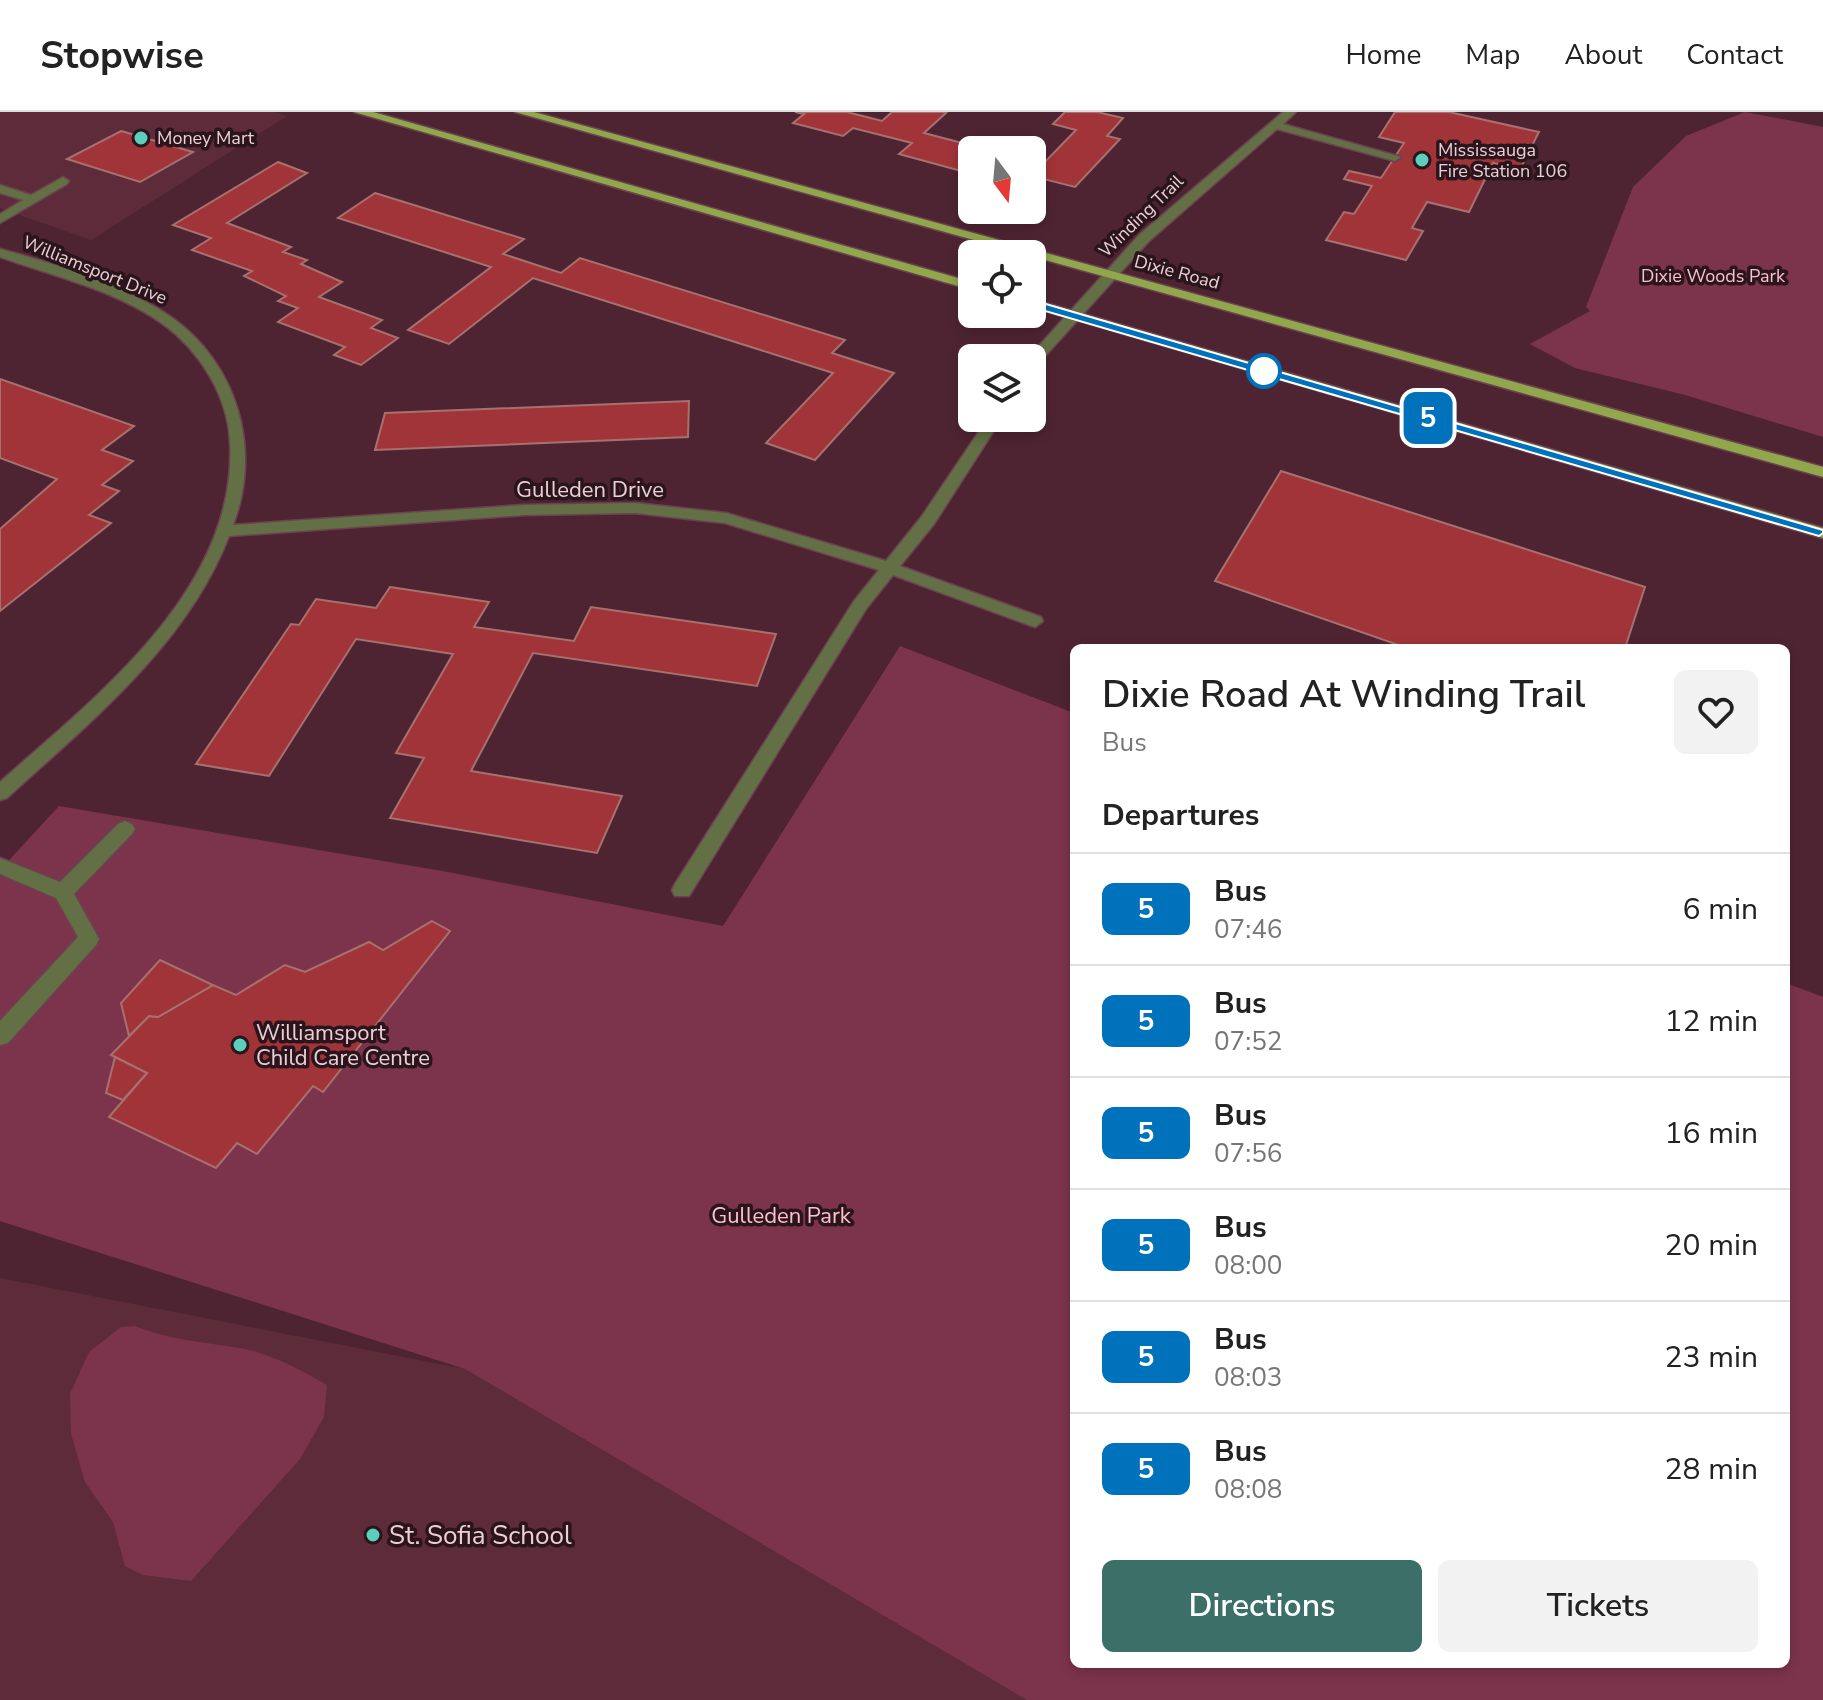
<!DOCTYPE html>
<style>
:root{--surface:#fff;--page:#f2f2f2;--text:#222;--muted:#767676;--line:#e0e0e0;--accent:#3c6f67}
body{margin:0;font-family:"Nunito Sans",sans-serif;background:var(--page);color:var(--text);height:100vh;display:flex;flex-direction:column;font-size:30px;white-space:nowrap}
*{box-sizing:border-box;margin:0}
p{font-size:26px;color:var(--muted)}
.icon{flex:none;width:44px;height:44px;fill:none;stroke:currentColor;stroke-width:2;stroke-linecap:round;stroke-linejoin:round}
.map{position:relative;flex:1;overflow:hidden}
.sheet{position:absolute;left:1070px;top:532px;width:720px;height:1024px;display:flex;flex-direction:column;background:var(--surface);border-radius:12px;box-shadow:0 4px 12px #0003}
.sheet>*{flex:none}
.badge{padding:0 16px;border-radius:12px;font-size:28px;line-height:52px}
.needle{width:52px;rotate:164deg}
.fabs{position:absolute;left:958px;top:24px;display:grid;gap:16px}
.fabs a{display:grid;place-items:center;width:88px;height:88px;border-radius:12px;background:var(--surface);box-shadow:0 4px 12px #0003;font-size:40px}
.map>.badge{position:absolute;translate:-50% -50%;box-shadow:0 0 0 4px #fff}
h2{padding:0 32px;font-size:30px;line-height:72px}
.round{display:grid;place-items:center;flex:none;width:84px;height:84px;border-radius:12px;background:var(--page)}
.headline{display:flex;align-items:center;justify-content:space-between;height:136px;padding:0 32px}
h1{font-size:38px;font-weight:600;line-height:60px}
.button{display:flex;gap:16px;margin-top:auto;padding:16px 32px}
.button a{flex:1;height:92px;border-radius:12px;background:var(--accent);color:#fff;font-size:32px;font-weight:600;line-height:92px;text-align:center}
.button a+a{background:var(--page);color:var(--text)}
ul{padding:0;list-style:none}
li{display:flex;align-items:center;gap:24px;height:112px;padding:0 32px;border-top:2px solid var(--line)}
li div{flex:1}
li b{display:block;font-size:30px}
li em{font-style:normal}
li .badge{min-width:88px;font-weight:700;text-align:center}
header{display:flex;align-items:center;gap:48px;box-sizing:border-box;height:112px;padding:0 40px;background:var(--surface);border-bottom:2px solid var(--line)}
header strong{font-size:38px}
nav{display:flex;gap:44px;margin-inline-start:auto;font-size:28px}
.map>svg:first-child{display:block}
.built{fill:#5e2b3b}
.green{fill:#7c344c}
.building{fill:#a13439;stroke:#a6716f;stroke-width:2}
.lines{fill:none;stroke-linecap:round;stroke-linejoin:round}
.minor-casing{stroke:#6b4350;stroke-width:3}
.major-casing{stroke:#6b4350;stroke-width:3}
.minor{fill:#636f44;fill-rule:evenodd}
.major{fill:#90a74b;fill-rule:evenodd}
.line{fill:#0072bc;stroke:#fff;stroke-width:2}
.poi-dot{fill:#5bcebc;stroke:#29151b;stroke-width:3}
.stop-dot{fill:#fff;stroke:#0072bc;stroke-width:4}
.labels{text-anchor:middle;stroke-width:7;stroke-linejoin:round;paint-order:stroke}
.far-poi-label{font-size:18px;fill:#eccfd6;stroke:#29151b;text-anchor:start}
.far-street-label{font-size:18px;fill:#eccfd6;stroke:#29151b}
.far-park-label{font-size:18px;fill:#fac0cf;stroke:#29151b}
.street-label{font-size:22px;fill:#eccfd6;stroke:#29151b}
.poi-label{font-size:22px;fill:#eccfd6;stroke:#29151b;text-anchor:start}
.park-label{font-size:22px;fill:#fac0cf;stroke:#29151b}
.near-poi-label{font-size:26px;fill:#eccfd6;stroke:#29151b;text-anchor:start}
</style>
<header>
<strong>Stopwise</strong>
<nav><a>Home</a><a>Map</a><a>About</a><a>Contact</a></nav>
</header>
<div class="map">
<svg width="1823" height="1588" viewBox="0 0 1823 1588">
<rect width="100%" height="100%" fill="#4f2432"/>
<!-- built -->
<g class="built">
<polygon points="0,0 275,0 287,4 91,128 0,96"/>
<polygon points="0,1166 465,1257 1027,1588 0,1588"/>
</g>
<!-- green -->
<g class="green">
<polygon points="1745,0 1823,15 1823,325 1685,283 1575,256 1530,232 1590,199 1586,195 1633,75 1686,24"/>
<polygon points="900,534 1074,601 1074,1552 1786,1552 1786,871 1823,885 1823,1588 1027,1588 465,1257 0,1109 0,758 59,694 448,760 723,814"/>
<path d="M135,1214C170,1228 203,1230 240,1236C272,1242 299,1257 327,1273L324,1305L300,1347L191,1469L143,1463L125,1454L113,1410L85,1370L71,1322L70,1282L89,1240L121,1215Z"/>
</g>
<!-- building -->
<g class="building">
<polygon points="795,0 847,0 882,9 892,0 947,0 924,21 989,38 972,38 972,62 899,42 912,31 853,16 843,24 793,11 804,2"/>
<polygon points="1065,0 1097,0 1123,6 1107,24 1120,27 1075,75 1036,65 1032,69 1032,49 1043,52 1076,18 1053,12"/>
<polygon points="1395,0 1449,0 1539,20 1520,57 1493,51 1469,100 1427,90 1412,116 1423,119 1406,148 1326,128 1344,100 1354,102 1372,74 1344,67 1349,59 1381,66 1404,31 1379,25"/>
<polygon points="121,19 159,30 193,40 140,70 67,47"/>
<polygon points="278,50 307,61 227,111 291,135 283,140 307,148 301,152 342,170 319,185 382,208 371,216 398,226 361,253 334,243 345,235 278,210 298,196 278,189 286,184 244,164 252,159 192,138 211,126 173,113"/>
<polygon points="375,81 524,127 503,142 561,161 580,146 845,228 832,241 894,261 815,348 766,331 833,261 533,166 449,232 408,218 491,155 338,106"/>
<polygon points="0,267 134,314 102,338 133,349 102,373 119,379 89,403 111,411 0,499 0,417 57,367 0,346"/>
<polygon points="689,289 688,325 375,338 385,301"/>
<polygon points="1281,359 1645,475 1625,536 1407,536 1215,469"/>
<polygon points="390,475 489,490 474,515 574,529 591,495 776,522 757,574 533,541 471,659 622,684 597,741 390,706 424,646 396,641 453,542 356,527 269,664 196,652 291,512 299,513 316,487 376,496"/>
<polygon points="432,809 450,819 323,980 313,974 257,1042 237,1031 216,1056 109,1005 147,961 111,943 149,904 158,905 213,873 236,883 285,853 305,860 369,830 383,838"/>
<polygon points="160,848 213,873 158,905 149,904 129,924 121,891"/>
<polygon points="115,945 147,961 123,988 106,981"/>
</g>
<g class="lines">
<defs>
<g id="minor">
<polygon points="1283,0 1296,0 1283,12 1401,45 1395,49 1277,17 1149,129 1037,253 1032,254 1032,246 1028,246 1139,123"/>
<polygon points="63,65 69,69 67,72 0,111 0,102 23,88 0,81 0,73 31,83"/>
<path d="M0,137C53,151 127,174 171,205C238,252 262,338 233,413L524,393L635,391L726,401L886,449L922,404L988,306H1002L934,412L900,454L1041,505L1043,509L1035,515L1029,513L893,463L866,497L689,784H675L672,778L675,772L854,489L879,458L725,411L635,401L524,403L229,424C187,533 90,610 7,686L0,688V670C98,583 238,476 230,330C228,284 200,239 163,212C116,178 53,164 0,145Z"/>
<polygon points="125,709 132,712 135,717 132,722 74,782 99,827 96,833 8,931 0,933 0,909 78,825 56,786 0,762 0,746 60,770 118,712"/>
</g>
<g id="major">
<polygon points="354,0 373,0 972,170 972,178"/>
<polygon points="515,0 534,0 1823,355 1823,365"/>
<polygon points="1032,187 1823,416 1823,426 1032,195"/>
</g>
</defs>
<!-- minor casing -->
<use href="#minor" class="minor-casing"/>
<!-- major casing -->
<use href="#major" class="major-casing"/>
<!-- minor -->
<use href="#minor" class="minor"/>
<!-- major -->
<use href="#major" class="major"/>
</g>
<!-- line -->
<polygon class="line" points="1032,188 1823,418 1823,421 1819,424 1028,194"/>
<!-- markers -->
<g class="poi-dot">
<circle cx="141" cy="26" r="8"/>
<circle cx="1422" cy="48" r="8"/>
<circle cx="240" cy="933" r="8"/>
<circle cx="373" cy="1423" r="8"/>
</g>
<circle class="stop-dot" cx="1264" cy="259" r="16"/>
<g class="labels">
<!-- far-poi labels -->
<g class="far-poi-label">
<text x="157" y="32">Money Mart</text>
<text x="1438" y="44">Mississauga<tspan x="1438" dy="21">Fire Station 106</tspan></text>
</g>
<!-- far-street labels -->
<g class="far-street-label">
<text transform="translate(1141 104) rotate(-44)" y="6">Winding Trail</text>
<text transform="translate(95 158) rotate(22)" y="6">Williamsport Drive</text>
<text transform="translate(1177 160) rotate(15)" y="6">Dixie Road</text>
</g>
<!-- far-park labels -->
<g class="far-park-label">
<text x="1713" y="170">Dixie Woods Park</text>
</g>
<!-- street labels -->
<g class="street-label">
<text x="590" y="385">Gulleden Drive</text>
</g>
<!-- poi labels -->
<g class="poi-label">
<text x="256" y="928">Williamsport<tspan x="256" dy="25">Child Care Centre</tspan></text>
</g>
<!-- park labels -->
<g class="park-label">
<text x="781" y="1111">Gulleden Park</text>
</g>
<!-- near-poi labels -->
<g class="near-poi-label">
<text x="389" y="1432">St. Sofia School</text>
</g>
</g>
</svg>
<div class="fabs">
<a><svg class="needle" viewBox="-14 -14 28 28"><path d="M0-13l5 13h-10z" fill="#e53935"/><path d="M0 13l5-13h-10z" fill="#767676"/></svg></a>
<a><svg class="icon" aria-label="locate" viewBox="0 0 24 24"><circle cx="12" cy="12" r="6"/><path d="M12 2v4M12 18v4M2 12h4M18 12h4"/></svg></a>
<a><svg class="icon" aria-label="layers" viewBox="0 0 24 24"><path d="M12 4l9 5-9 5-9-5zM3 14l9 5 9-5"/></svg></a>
</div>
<b class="badge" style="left:1428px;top:306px;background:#0072bc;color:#fff">5</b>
<section class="sheet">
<div class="headline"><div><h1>Dixie Road At Winding Trail</h1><p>Bus</p></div><a class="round"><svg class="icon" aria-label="heart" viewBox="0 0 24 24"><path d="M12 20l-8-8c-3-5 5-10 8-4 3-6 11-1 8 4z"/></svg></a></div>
<h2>Departures</h2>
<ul>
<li><span class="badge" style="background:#0072bc;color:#fff">5</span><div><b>Bus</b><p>07:46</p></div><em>6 min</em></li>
<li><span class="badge" style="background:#0072bc;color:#fff">5</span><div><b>Bus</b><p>07:52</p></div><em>12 min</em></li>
<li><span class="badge" style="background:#0072bc;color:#fff">5</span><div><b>Bus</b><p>07:56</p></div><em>16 min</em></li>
<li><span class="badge" style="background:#0072bc;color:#fff">5</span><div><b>Bus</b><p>08:00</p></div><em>20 min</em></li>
<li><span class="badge" style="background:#0072bc;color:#fff">5</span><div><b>Bus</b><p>08:03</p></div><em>23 min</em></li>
<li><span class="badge" style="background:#0072bc;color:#fff">5</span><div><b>Bus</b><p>08:08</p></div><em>28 min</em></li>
</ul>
<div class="button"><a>Directions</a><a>Tickets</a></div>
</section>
</div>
